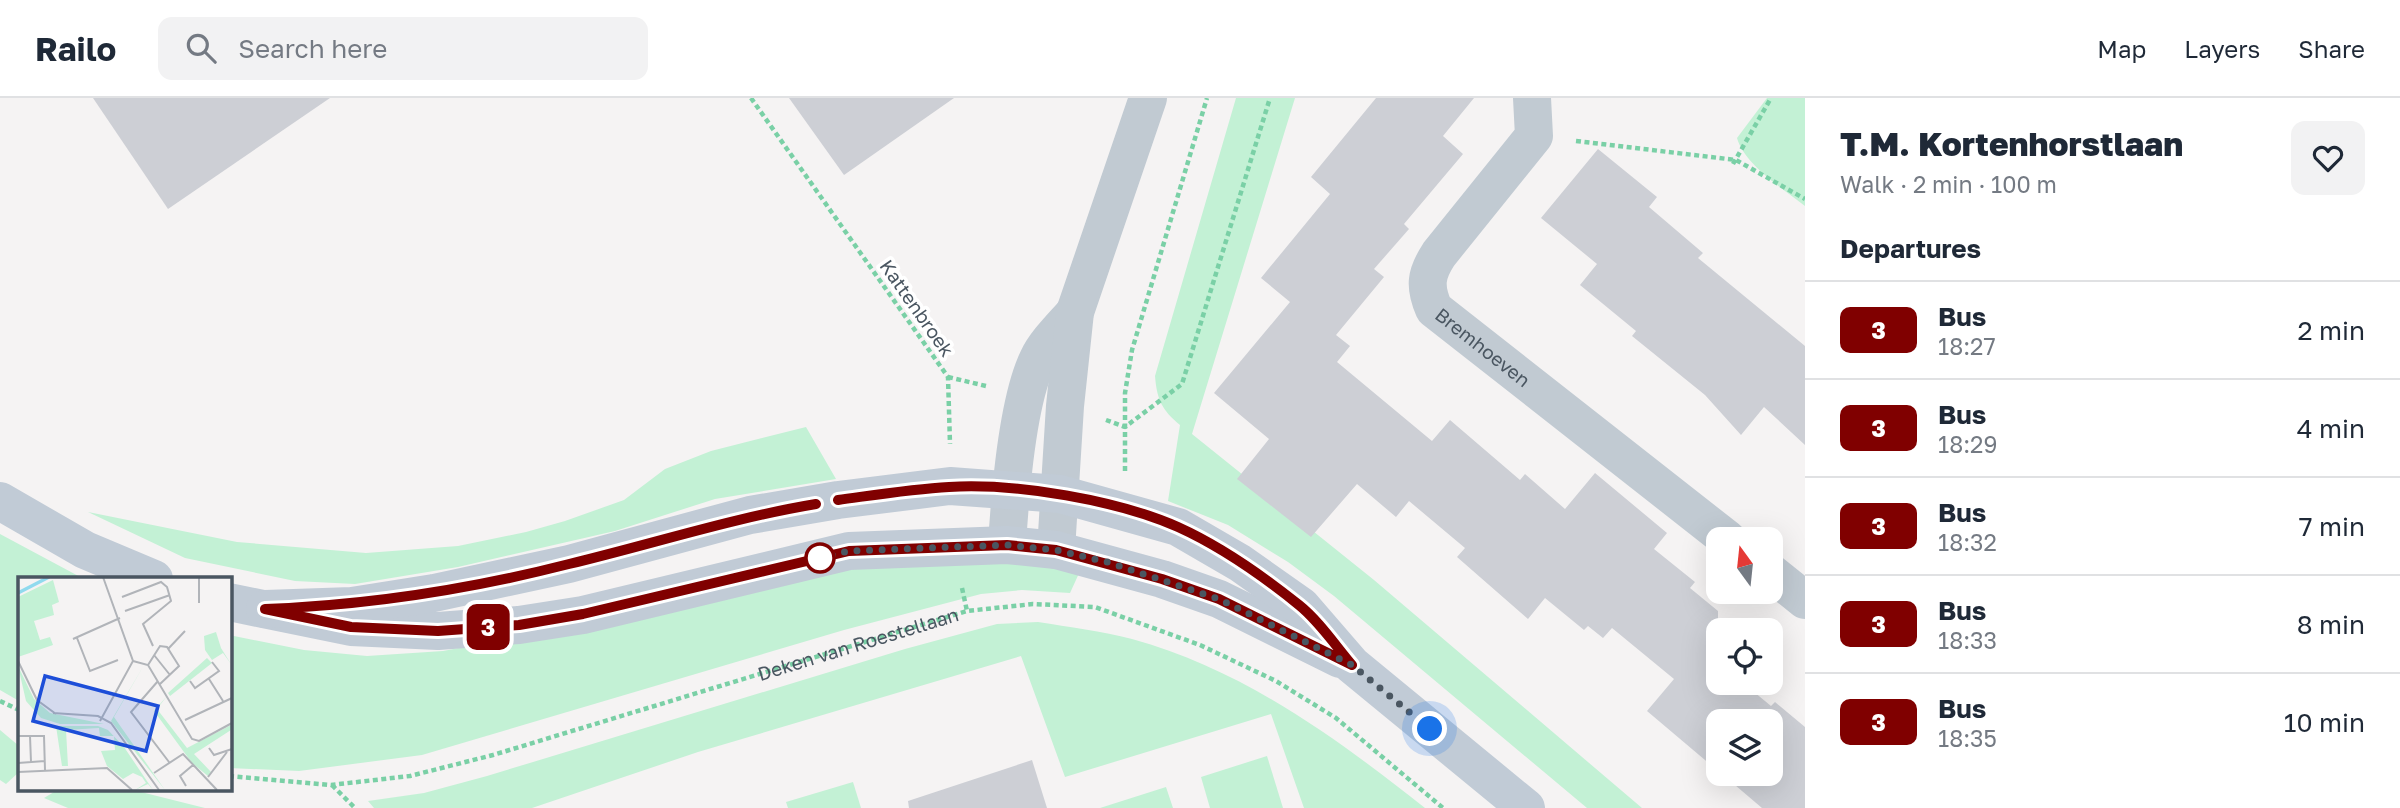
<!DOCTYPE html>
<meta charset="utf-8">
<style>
:root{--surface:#fff;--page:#f2f2f3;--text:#1f2937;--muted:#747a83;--line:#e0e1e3}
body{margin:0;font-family:"Golos Text",sans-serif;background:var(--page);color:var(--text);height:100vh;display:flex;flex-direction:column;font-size:26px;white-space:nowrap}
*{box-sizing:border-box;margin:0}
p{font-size:23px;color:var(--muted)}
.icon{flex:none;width:38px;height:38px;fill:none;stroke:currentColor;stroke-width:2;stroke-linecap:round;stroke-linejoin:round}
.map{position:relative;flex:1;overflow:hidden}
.side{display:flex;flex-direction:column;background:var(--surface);width:595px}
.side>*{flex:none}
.badge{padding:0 14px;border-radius:10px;font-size:24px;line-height:46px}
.needle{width:46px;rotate:345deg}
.controls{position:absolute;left:1706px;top:429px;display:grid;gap:14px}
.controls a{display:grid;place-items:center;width:77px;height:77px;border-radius:14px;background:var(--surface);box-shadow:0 7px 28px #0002;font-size:35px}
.you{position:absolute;width:35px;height:35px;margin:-18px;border:5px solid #fff;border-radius:50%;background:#1a73e8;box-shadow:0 0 0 10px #1a73e833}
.map>.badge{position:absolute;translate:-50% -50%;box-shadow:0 0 0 4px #fff}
h2{padding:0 35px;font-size:26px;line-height:63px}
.round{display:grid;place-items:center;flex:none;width:74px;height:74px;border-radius:14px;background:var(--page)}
.headline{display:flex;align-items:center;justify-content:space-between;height:119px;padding:0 35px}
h1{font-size:33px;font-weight:800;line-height:52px}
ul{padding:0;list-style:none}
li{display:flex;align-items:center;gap:21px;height:98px;padding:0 35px;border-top:2px solid var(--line)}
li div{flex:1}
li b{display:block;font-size:26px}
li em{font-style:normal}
li .badge{min-width:77px;font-weight:700;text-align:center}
header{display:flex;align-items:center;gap:42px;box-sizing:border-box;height:98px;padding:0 35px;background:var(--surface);border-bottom:2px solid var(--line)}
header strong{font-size:33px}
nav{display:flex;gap:38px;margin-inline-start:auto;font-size:24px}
.search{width:490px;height:63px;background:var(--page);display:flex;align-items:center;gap:18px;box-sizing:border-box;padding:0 24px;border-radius:14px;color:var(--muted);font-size:26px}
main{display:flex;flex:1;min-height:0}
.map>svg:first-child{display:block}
.green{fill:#c3f1d5}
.building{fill:#cdcfd5}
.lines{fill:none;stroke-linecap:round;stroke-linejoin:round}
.path{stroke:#7ad0a6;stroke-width:4.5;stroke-dasharray:5 3.5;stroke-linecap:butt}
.minor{stroke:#c1cad2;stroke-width:38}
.tertiary{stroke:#c1cad2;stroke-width:38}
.secondary{stroke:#c1cbd6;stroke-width:38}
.line-casing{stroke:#fff;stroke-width:16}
.line{stroke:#800000;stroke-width:10}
.walk{stroke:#4a5661;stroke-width:7;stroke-dasharray:0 12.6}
.stop-dot{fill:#fff;stroke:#800000;stroke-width:3.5}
.labels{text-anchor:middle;stroke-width:7;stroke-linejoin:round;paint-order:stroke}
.street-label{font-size:19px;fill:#4a5661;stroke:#fff}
.inset-river{fill:none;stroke:#90daee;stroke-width:3.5}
.inset-road{fill:none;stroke:#b1b4b9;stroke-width:2}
.view{fill:#1d4ed8;fill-opacity:0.15;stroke:#1d4ed8;stroke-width:3.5}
.inset-edge{fill:none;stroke:#4a5661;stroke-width:3.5}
</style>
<header>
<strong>Railo</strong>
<div class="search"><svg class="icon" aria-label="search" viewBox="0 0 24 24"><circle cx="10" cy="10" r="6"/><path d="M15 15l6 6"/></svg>Search here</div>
<nav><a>Map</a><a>Layers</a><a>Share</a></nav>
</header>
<main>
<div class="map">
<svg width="1805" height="710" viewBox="0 0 1805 710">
<rect width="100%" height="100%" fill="#f5f3f3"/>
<!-- green -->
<g class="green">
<path d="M1236,0H1295L1192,336L1374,482L1642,710H1587L1334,498L1288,464L1228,427L1168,403L1180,327C1162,312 1157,302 1155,278Z"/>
<path d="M1767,0H1805V108C1784,92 1744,66 1737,40Z"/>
<polygon points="806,329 836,381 715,401 615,433 458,469 355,486 295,483 185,460 88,414 237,444 366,455 458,448 526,434 565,423 624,402 665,371 711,353"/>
<polygon points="0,436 84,481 19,481 19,603 0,592"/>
<polygon points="944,457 1081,471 1070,495 1022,492 981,496 844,532 422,657 299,673 229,670 229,537 304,552 367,558 443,553 602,523 854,465"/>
<path d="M1038,524C1069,529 1102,533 1132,541C1244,572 1335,639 1425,710H1304L1271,616L1065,679L1021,558L698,654L532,710H374L368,703L424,695L487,678L905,551L997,526Z"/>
<polygon points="0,632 19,648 19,674 6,686 0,682"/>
<polygon points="1267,658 1283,710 1210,710 1201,679"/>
<polygon points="853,684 861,710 788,710 786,704"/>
<polygon points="1166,689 1173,710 1100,710"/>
<polygon points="59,691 129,691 205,710 68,710 44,700"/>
</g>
<!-- building -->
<g class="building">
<polygon points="93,0 330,0 168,111"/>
<polygon points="789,0 954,0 844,77"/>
<polygon points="1376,0 1474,0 1443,38 1463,56 1404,126 1409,131 1374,171 1384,179 1336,237 1350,248 1337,264 1432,343 1450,322 1520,382 1525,376 1565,411 1595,375 1667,435 1654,451 1695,484 1690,490 1718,513 1718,584 1742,584 1771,608 1775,604 1805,629 1805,710 1762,710 1722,676 1771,676 1771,623 1718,623 1718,673 1647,613 1674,581 1612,530 1603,540 1588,528 1584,532 1545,500 1528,521 1457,459 1465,450 1409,403 1396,419 1357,386 1311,439 1237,381 1269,341 1214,295 1290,204 1261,180 1330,96 1311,79"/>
<polygon points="1598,51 1657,99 1649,109 1703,155 1698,160 1805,248 1805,347 1764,309 1741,337 1705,297 1632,238 1636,233 1580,187 1597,166 1541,120"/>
<polygon points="1032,662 1047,710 909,710 908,703"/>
</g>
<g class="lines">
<!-- path -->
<g class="path">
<polyline points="751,0 948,279 950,346"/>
<polyline points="1576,43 1736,62 1805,101"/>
<polyline points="1733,66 1771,0"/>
<polyline points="948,279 986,288"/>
<polyline points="1106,322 1125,329 1182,286 1270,0"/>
<polyline points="1125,373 1125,295 1132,252 1207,0"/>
<polyline points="962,490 967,513"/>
<polyline points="0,603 19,612"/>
<path id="s1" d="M229,678L331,687L410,678L493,657L967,513L1033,506L1095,509L1200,547L1276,583L1336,620L1443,710"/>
<polyline points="332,687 355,710"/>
</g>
<!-- minor -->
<g class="minor">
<path id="s2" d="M1532,0L1534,38L1439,156C1426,176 1424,188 1434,211L1727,441"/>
<polyline points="1771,475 1805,502"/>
</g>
<!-- tertiary -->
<g class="tertiary">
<path d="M1007,447C1010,397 1017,304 1038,261C1046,244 1063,228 1075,214"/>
<polyline points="1056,452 1065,308 1075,214 1148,0"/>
</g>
<!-- secondary -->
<g class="secondary">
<polyline points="0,403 85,452 154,481"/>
<polyline points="229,504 351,529 438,533 519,527 583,517 849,453 1007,447 1056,452 1162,481 1219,501 1340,561"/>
<polyline points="265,511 352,508 434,495 569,466 750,417 838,402 950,388 1060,396 1178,429 1240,465 1301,508 1352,567 1526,710"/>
</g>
</g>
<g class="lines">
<defs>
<path id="line" d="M816,406C732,420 652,446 569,466C467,492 370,507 265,511L351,529L438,533L519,527L583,516L849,453L1007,447L1056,452L1162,481L1219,501L1352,567C1335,547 1319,523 1299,507C1263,478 1220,448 1178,429C1117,402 1017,385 949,389C912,391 875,397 838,402"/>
</defs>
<!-- line casing -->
<use href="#line" class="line-casing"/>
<!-- line -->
<use href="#line" class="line"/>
<!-- walk -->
<polyline class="walk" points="820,460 849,453 1007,447 1056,452 1107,464 1219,501 1352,567 1430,631"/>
</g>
<!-- markers -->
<circle class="stop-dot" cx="820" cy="460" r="14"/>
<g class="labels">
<!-- street labels -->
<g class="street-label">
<text transform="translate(917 210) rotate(55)" y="7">Kattenbroek</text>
<text dy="7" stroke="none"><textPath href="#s2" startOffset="310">Bremhoeven</textPath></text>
<text dy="7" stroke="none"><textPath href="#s1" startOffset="649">Deken van Roestellaan</textPath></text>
</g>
</g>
<!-- overview -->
<g transform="translate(18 479)">
<rect width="214" height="214" fill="#f5f3f3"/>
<path d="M35,3L41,25L34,28L36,38L16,44L22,63L32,60L35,68L0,80V20ZM198,55L203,71L213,87L205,76L194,83L187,73L186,59ZM189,81L194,86L152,119L150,116ZM126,88L96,140L147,213L93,144ZM0,89L16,122L32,136L86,147H42L23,141L8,124ZM149,119L139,132L169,171L213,148V153L176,177L193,195L190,199L174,186L136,134ZM38,149H80L90,153L106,170L135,213L130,207L117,213L128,206L124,200L115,196L105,202L89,189L83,174L97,173L96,159H82L81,151L48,153L50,189H44Z" fill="#c3f1d5"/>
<path class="inset-river" d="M0,16L31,0"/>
<path class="inset-road" d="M104,20L143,5L149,10L153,24L125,47L135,69M181,26V0M107,34L152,18M59,61L72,94L100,83M55,62L102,41M150,72L167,54M136,78L152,98M0,84L19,123L38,137M115,84L130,88L174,162L181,164L214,146M130,88L142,69L149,70L161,89L142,107M191,102L205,124M140,104L113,135L151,185M172,104L177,111L201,94L194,85M35,136L80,139L93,146L141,213M167,143L214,121M82,144L115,84L85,0M0,159H26L27,193M12,159L13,185M191,171L196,178L214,172M0,186L27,184M0,195L89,191L114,213M136,196L165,177L199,213M190,200L209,175M168,209L162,199L175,188"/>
<path class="view" d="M27,99L140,129L128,174L15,144Z"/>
<rect width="214" height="214" class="inset-edge"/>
</g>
</svg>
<div class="controls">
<a><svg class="needle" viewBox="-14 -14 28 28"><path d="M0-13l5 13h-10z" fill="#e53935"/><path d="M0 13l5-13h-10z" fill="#747a83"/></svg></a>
<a><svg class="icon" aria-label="locate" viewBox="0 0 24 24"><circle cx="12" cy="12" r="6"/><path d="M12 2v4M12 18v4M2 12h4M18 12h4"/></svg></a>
<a><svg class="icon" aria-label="layers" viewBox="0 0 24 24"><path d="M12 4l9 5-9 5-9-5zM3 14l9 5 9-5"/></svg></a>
</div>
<div class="you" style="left:1430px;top:631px"></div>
<b class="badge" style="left:488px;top:529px;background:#800000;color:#fff">3</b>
</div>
<section class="side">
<div class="headline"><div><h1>T.M. Kortenhorstlaan</h1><p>Walk · 2 min · 100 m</p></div><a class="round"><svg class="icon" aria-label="heart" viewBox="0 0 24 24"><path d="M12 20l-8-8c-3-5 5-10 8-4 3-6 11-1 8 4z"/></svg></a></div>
<h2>Departures</h2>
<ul>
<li><span class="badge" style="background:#800000;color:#fff">3</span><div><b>Bus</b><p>18:27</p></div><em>2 min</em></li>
<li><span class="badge" style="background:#800000;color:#fff">3</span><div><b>Bus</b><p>18:29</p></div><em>4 min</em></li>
<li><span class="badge" style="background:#800000;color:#fff">3</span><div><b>Bus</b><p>18:32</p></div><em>7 min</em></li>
<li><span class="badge" style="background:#800000;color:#fff">3</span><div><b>Bus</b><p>18:33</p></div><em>8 min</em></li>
<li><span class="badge" style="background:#800000;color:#fff">3</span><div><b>Bus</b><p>18:35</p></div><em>10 min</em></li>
</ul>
</section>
</main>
